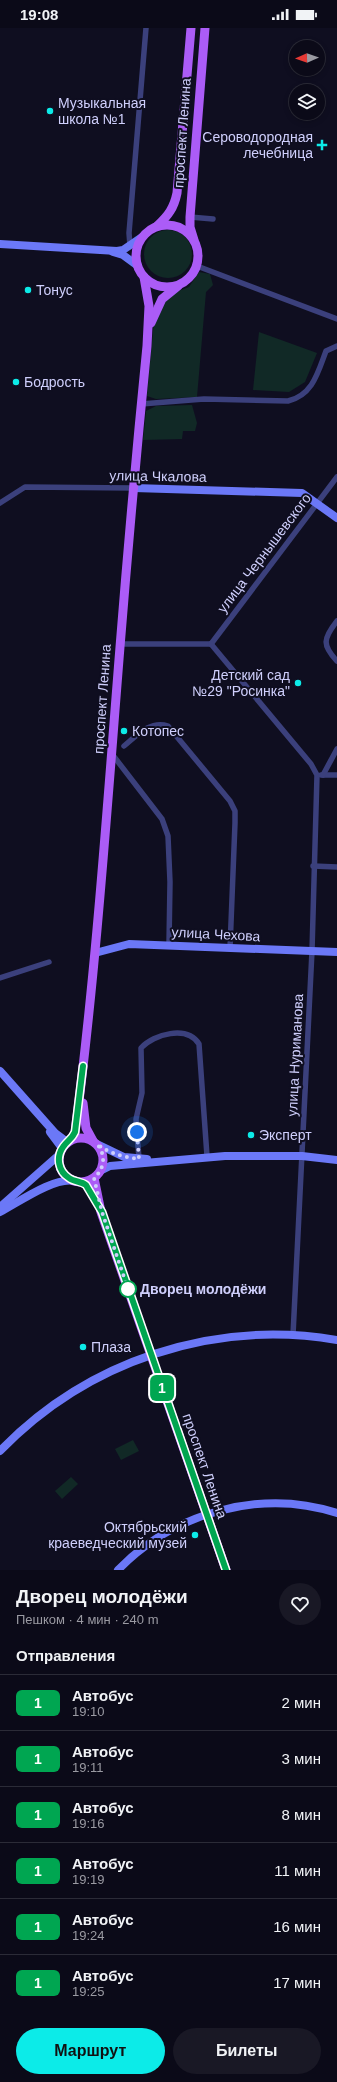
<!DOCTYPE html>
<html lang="ru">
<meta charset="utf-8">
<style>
:root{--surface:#0b0a18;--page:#191825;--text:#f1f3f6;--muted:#9a9aa2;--line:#2b2b37;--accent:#0cebe8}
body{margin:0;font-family:Helvetica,sans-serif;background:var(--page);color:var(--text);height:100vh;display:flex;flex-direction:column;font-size:15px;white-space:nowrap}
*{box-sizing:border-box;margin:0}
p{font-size:13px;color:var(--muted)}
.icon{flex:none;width:22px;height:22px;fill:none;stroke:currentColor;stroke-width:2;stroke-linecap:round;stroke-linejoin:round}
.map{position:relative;height:1542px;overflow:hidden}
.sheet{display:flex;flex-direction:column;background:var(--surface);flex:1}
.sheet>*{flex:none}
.badge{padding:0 8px;border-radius:6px;font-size:14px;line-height:26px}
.needle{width:26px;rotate:268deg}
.controls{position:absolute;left:289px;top:12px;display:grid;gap:8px}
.controls a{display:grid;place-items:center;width:36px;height:36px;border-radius:50%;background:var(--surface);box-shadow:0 2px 6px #0003,0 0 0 1px var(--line);font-size:20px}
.you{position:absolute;width:20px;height:20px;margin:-10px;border:3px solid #fff;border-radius:50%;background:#1a73e8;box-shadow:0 0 0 6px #1a73e833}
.map>.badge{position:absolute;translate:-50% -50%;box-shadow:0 0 0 2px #fff}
h2{padding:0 16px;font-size:15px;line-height:36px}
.round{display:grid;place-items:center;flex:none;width:42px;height:42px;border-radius:21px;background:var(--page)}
.head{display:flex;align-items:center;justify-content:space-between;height:68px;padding:0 16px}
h1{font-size:19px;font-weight:700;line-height:30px}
.button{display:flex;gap:8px;margin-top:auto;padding:8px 16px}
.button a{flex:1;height:46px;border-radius:24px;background:var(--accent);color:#111;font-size:16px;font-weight:700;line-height:46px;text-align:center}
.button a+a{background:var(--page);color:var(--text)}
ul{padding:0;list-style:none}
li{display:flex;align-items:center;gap:12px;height:56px;padding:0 16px;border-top:1px solid var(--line)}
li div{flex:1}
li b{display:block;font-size:15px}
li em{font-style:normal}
li .badge{min-width:44px;font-weight:700;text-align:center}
.status{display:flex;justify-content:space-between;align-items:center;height:28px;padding:0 20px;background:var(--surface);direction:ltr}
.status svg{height:11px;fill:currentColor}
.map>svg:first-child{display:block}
.green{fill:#112926}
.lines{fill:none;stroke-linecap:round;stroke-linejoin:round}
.street{stroke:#3b407c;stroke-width:5.5}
.secondary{stroke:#6b78f7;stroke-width:8}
.primary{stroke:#ab5cf7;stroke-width:9}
.line-casing{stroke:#fff;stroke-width:9}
.line{stroke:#00a651;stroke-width:6}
.walk{stroke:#cfcffc;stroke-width:4;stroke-dasharray:0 7.2}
.poi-dot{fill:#0cebe8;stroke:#0f0e20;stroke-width:1.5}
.stop-dot{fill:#fff;stroke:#00a651;stroke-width:2}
.labels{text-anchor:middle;stroke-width:4;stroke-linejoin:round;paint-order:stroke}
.poi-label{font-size:14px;fill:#cfcffc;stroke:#0f0e20;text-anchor:start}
.street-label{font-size:14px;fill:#cfcffc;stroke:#0f0e20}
.stop-label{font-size:14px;font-weight:bold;fill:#cfcffc;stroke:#0f0e20;text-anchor:start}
</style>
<div class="status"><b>19:08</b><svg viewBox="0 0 49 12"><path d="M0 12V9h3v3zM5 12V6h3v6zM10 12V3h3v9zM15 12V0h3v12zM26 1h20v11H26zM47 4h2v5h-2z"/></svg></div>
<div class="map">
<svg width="337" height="1542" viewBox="0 0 337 1542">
<rect width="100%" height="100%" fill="#0f0e20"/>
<!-- green -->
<g class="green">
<circle cx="168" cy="226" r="24"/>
<polygon points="199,244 210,246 213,257 206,264 197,369 156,371 147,368 154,292 161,277 173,265 189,259"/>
<polygon points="259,304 317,325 305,354 289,364 253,362"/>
<polygon points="192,377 197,395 195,403 183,403 182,411 143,412 146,383 156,378"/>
<polygon points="133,1412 139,1423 121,1432 115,1421"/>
<polygon points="71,1449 78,1456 62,1471 55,1463"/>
</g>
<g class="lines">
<!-- street -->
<g class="street">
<polyline points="190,189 213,191"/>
<polyline points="130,218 129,205 146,0"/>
<polyline points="197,238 337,291"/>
<path d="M141,376L204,371L288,373C313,367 318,344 326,323L337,318"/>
<polyline points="0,475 25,459 134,460"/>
<path d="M337,593C323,611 322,617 337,633"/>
<polyline points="125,616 211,616"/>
<polyline points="211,616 311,736 317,747 312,923 293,1307"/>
<polyline points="211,616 337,449"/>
<path d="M124,718C136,708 150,692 168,698L230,773L235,783V795L230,920"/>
<polyline points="112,726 162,791 168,808 170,854 169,916"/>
<polyline points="321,747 337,747"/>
<polyline points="323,747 337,721"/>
<polyline points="313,838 337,839"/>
<polyline points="0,950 49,934"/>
<path d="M139,1131L136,1091L142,1065L141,1020C154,1006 187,997 199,1016L207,1128"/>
</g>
<!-- secondary -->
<g class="secondary">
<polyline points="0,216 117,223 123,222 142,209"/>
<polyline points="113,224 123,227 138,238"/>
<polyline points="134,460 302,465 337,490"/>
<polyline points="95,925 129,916 337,924"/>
<polyline points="0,1043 55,1105 67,1114"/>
<polyline points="50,1104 62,1120"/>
<polyline points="97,1116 124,1129 147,1131"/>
<polyline points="100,1143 110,1138 225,1128 302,1128 337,1132"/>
<polyline points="0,1179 59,1127"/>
<path d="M0,1184C19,1174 54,1149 74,1153"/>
<path d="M0,1423C87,1333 213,1291 337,1312"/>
<path d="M118,1542C173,1485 261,1460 337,1485"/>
</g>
<!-- primary -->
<g class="primary">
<circle cx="167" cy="228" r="31"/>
<path d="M157,198C168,188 174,180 177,165L191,0"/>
<polyline points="194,212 190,199 190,189 205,0"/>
<polyline points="151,295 162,271 178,258"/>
<polyline points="83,1075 86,1100 93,1113"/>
<circle cx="81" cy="1132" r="22"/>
<path d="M72,1111L75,1105C96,943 107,781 120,619C128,519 137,418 147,318L149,278L144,249"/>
<polyline points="94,1150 101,1184 226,1542"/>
</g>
</g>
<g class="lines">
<defs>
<path id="line" d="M83,1038L75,1104C72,1111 67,1113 63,1119C56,1129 58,1143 69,1150C74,1154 81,1153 86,1157L102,1184L226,1542"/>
</defs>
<!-- line casing -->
<use href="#line" class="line-casing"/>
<!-- line -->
<use href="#line" class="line"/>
<!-- walk -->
<path class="walk" d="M128,1261L102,1184L94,1150C105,1140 106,1127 97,1116C110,1126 124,1129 139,1131L137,1104"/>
</g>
<!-- markers -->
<g class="poi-dot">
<circle cx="50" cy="83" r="4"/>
<path d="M320 111h4v4h4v4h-4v4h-4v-4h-4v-4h4z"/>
<circle cx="28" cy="262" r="4"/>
<circle cx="16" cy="354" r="4"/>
<circle cx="298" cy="655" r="4"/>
<circle cx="124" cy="703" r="4"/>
<circle cx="251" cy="1107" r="4"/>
<circle cx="83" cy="1319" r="4"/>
<circle cx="195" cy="1507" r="4"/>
</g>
<circle class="stop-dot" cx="128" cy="1261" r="8"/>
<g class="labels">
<!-- poi labels -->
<g class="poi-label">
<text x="58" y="80">Музыкальная<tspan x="58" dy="16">школа №1</tspan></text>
<text x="313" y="114" text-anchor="end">Сероводородная<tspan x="313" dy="16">лечебница</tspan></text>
<text x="36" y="267">Тонус</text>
<text x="24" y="359">Бодрость</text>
<text x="290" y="652" text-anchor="end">Детский сад<tspan x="290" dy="16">№29 "Росинка"</tspan></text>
<text x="132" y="708">Котопес</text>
<text x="259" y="1112">Эксперт</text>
<text x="91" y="1324">Плаза</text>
<text x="187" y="1504" text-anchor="end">Октябрьский<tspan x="187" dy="16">краеведческий музей</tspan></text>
</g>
<!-- street labels -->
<g class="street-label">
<text transform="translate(182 105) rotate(-86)" y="5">проспект Ленина</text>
<text transform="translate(158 448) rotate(1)" y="5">улица Чкалова</text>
<text transform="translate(264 525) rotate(-53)" y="5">улица Чернышевского</text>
<text transform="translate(102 671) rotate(-86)" y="5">проспект Ленина</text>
<text transform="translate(216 906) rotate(3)" y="5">улица Чехова</text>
<text transform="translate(295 1027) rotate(-87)" y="5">улица Нуриманова</text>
<text transform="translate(205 1438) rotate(71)" y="5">проспект Ленина</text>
</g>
<!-- stop labels -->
<g class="stop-label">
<text x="140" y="1266">Дворец молодёжи</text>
</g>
</g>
</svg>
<div class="controls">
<a><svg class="needle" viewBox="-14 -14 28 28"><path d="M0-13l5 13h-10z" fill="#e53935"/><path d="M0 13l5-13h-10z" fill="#9a9aa2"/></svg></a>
<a><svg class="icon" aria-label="layers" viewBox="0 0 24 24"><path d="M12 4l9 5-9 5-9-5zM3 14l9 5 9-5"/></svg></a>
</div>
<div class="you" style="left:137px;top:1104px"></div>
<b class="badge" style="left:162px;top:1360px;background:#00a651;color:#fff">1</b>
</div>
<section class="sheet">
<div class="head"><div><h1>Дворец молодёжи</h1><p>Пешком · 4 мин · 240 m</p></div><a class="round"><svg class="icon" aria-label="heart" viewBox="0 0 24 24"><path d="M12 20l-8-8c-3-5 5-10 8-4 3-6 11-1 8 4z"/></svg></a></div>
<h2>Отправления</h2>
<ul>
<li><span class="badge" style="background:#00a651;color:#fff">1</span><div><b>Автобус</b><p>19:10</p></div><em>2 мин</em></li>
<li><span class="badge" style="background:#00a651;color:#fff">1</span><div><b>Автобус</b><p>19:11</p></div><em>3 мин</em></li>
<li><span class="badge" style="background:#00a651;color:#fff">1</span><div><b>Автобус</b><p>19:16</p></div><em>8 мин</em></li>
<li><span class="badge" style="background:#00a651;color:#fff">1</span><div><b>Автобус</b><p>19:19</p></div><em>11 мин</em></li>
<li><span class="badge" style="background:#00a651;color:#fff">1</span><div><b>Автобус</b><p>19:24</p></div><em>16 мин</em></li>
<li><span class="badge" style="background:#00a651;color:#fff">1</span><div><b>Автобус</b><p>19:25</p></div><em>17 мин</em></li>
</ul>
<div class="button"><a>Маршрут</a><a>Билеты</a></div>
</section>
